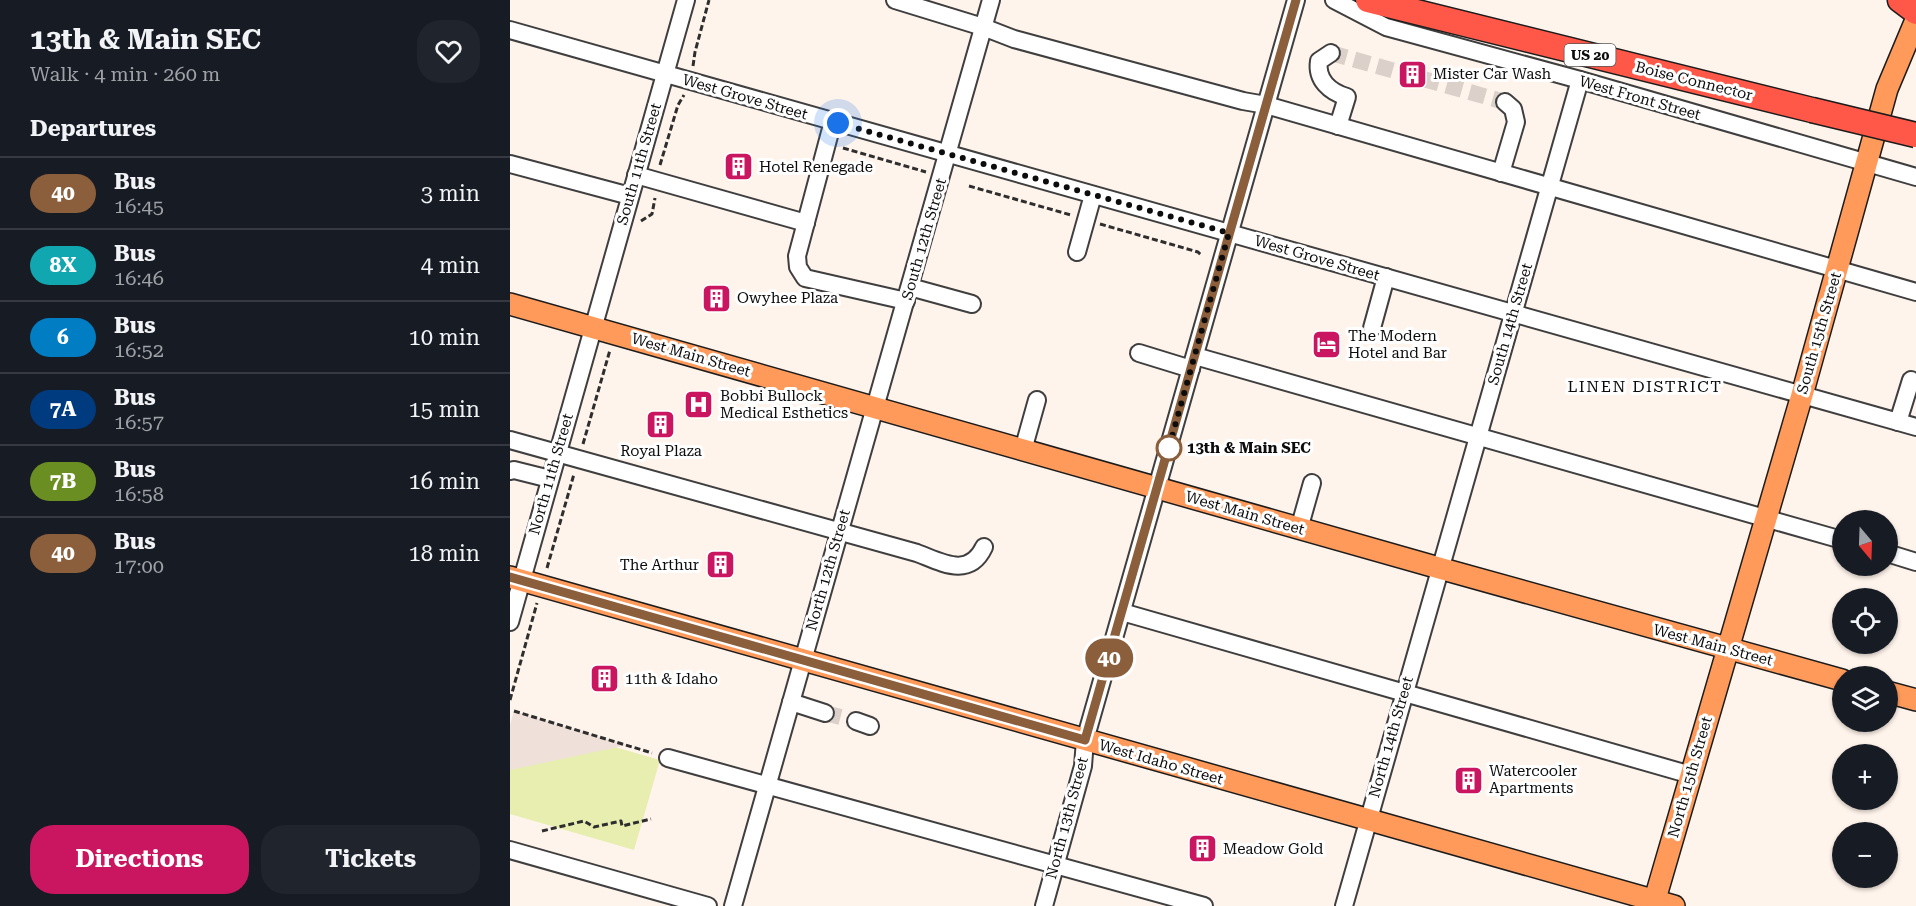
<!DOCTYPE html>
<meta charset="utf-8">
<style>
:root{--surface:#171b24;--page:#20242c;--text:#f1f3f6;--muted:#9ea1a6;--line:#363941;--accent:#ca1661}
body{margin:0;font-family:"Roboto Serif",serif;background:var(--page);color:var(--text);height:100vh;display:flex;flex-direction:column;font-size:22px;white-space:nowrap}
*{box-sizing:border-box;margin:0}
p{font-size:20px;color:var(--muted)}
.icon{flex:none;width:33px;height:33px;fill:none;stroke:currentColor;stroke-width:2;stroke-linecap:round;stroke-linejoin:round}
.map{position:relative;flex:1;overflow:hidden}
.side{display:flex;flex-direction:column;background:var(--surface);width:510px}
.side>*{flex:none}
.badge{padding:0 12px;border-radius:20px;font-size:21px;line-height:39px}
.needle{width:39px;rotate:161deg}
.fabs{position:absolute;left:1322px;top:510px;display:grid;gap:12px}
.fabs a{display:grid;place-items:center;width:66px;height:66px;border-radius:50%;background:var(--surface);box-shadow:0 2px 4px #0004;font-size:30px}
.you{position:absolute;width:30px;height:30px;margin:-15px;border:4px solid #fff;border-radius:50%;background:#1a73e8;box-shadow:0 0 0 9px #1a73e833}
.map>.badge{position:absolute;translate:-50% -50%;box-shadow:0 0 0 3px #fff}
h2{padding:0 30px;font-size:22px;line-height:54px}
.round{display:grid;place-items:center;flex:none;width:63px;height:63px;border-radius:24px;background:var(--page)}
.summary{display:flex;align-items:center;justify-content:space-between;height:102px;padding:0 30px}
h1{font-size:28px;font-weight:700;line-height:45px}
.button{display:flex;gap:12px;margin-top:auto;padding:12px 30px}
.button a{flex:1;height:69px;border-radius:24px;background:var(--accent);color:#fff;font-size:24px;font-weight:700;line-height:69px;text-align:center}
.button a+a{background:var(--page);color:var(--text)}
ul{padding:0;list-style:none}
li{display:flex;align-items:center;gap:18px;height:72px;padding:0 30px;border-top:2px solid var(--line)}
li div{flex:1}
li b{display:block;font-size:22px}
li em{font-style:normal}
li .badge{min-width:66px;font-weight:700;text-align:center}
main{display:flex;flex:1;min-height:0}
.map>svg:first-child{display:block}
.green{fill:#e7eeb0}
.plaza{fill:#efe1d9}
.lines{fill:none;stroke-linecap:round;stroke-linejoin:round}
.minor-tunnel{stroke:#dbd1ca;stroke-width:16;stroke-dasharray:16 8;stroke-linecap:butt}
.minor-casing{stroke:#3f3f3f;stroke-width:20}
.major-casing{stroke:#1d1d1d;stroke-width:24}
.highway-casing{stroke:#1d1d1d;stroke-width:27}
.path{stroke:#2e2e2e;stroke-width:3;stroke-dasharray:6 3;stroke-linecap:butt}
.minor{stroke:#fff;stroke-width:16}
.major{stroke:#ff9a5b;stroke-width:21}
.highway{stroke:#ff5849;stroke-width:24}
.highway-bridge-casing{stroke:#1d1d1d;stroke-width:27;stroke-linecap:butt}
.highway-bridge{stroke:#ff5849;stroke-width:24}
.line-casing{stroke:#fff;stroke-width:14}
.line{stroke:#8b5e3c;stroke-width:9}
.walk{stroke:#0c0c0c;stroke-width:6;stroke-dasharray:0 10.8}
.stop-dot{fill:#fff;stroke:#8b5e3c;stroke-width:3}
.labels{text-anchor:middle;stroke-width:6;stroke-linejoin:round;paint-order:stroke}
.shield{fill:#fff;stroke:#555;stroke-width:1.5}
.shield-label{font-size:14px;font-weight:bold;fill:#0c0c0c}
.poi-label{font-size:15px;fill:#0c0c0c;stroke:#fff;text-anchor:start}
.street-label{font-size:15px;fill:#0c0c0c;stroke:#fff}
.stop-label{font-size:15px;font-weight:bold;fill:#0c0c0c;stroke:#fff;text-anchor:start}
.neighbourhood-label{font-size:16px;letter-spacing:1.5px;fill:#0c0c0c;stroke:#fff}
</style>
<main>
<section class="side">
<div class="summary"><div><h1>13th &amp; Main SEC</h1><p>Walk · 4 min · 260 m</p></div><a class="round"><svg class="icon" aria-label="heart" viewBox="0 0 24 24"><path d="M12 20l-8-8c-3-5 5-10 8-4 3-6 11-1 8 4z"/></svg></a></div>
<h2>Departures</h2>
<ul>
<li><span class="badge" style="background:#8b5e3c;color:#fff">40</span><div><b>Bus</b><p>16:45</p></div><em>3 min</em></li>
<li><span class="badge" style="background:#11a7b1;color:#fff">8X</span><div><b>Bus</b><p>16:46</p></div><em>4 min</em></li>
<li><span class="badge" style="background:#007dc3;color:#fff">6</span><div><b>Bus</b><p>16:52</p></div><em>10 min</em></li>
<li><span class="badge" style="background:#003b80;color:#fff">7A</span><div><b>Bus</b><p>16:57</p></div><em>15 min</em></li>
<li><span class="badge" style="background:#6b8e23;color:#fff">7B</span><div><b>Bus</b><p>16:58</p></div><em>16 min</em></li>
<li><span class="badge" style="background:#8b5e3c;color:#fff">40</span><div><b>Bus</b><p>17:00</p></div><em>18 min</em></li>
</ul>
<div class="button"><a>Directions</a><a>Tickets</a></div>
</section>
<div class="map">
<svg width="1406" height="906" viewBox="0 0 1406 906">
<rect width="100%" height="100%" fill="#fff4eb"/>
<!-- green -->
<polygon class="green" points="8,719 150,760 124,850 0,814 0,746"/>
<!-- plaza -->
<polygon class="plaza" points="4,711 117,745 0,770 0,725"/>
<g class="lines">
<!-- minor-tunnel -->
<g class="minor-tunnel">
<polyline points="821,53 995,102"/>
<polyline points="315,713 346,721"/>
</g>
<defs>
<g id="minor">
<polyline points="385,0 473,27 504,39 733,101 756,105 1406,292"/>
<polyline points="824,0 876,27 1070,80 1406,177"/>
<polyline points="0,30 1406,427"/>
<path d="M821,53L809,61C806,80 820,92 837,97L828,126"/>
<polyline points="323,121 287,256 288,267 295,278 396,301"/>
<polyline points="0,164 120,196"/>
<polyline points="991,173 1006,122 1003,109 995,102"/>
<polyline points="126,175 296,223"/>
<polyline points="567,252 583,195"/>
<polyline points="400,287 462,304"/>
<polyline points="862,328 876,277"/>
<polyline points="629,353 681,369"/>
<polyline points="685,356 1332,540"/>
<polyline points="1388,422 1401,380"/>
<path d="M0,440L407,553C431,562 459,579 474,547"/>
<polyline points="513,450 527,400"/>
<polyline points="0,471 4,470 40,479"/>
<polyline points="789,529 802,483"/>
<polyline points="1377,553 1406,562"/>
<polyline points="612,612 1181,775"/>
<polyline points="0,622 176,0"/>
<polyline points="281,702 315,713"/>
<polyline points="346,721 360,726"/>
<polyline points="158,758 694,906"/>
<polyline points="0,850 198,906"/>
<polyline points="223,906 481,0"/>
<polyline points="534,906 573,766 575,740 786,0"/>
<polyline points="834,906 1070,80"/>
</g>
<g id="major">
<polyline points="0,304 929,568 1332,680"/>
<polyline points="0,577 1164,906"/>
<polyline points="1377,692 1406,700"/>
<polyline points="1143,906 1292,395 1377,89 1406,20"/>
</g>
<g id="highway">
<polyline points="858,0 1302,110"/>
<polyline points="1390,0 1406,12"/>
</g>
</defs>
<!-- minor casing -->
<use href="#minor" class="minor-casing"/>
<!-- major casing -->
<use href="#major" class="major-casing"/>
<!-- highway casing -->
<use href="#highway" class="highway-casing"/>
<!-- path -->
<g class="path">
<polyline points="183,66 185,52 199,0"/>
<polyline points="333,148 416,172"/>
<polyline points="150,165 168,105 174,95"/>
<polyline points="459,186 561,215"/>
<polyline points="131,221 142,214 145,198"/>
<polyline points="590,224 688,252 691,255"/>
<polyline points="73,444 100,350"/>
<polyline points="37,568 64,474"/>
<polyline points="0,700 27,603"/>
<polyline points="4,711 142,753"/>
<polyline points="32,831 74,821 84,827 111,821 112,826 141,819"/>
</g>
<!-- minor -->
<use href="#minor" class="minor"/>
<!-- major -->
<use href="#major" class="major"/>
<!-- highway -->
<use href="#highway" class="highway"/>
<defs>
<polyline id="highway-bridge" points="1302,110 1406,135"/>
</defs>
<!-- highway-bridge casing -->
<use href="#highway-bridge" class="highway-bridge-casing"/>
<!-- highway-bridge -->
<use href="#highway-bridge" class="highway-bridge"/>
</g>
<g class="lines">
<defs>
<polyline id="line" points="0,577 575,740 786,0"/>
</defs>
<!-- line casing -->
<use href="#line" class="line-casing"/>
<!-- line -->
<use href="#line" class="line"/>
<!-- walk -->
<polyline class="walk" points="328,123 719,233 656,458 659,448"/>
</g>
<!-- icons -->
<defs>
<symbol id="building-square" viewBox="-11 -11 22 22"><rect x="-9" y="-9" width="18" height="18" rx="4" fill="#ca1661" stroke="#fff"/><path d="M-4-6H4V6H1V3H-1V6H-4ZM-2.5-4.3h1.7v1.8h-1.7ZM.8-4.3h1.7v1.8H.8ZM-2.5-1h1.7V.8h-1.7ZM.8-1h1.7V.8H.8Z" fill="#fff"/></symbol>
<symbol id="hotel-square" viewBox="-11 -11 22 22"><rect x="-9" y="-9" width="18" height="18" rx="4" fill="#ca1661" stroke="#fff"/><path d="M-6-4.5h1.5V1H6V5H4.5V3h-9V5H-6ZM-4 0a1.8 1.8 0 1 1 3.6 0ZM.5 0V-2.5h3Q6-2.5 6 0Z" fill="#fff"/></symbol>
<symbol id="hospital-square" viewBox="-11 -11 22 22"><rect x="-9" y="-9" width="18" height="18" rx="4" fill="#ca1661" stroke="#fff"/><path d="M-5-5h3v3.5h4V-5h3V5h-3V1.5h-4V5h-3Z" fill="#fff"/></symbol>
</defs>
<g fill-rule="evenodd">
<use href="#building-square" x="886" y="58" width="33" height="33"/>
<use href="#building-square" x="212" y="150" width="33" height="33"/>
<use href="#building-square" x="190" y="282" width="33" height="33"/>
<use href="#hotel-square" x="800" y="328" width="33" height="33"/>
<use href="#hospital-square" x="172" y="388" width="33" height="33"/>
<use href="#building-square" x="134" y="408" width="33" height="33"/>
<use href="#building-square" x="194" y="548" width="33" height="33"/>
<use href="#building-square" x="78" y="662" width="33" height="33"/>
<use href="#building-square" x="942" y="764" width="33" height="33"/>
<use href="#building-square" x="676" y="832" width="33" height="33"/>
</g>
<!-- markers -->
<circle class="stop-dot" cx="659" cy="448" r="12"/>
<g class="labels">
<!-- shield labels -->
<rect class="shield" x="1054.5" y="44" width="51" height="22" rx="4.5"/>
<g class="shield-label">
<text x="1080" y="60">US 20</text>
</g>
<!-- poi labels -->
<g class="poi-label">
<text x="923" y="79">Mister Car Wash</text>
<text x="249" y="172">Hotel Renegade</text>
<text x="227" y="303">Owyhee Plaza</text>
<text x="838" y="341">The Modern<tspan x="838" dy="17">Hotel and Bar</tspan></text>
<text x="210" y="401">Bobbi Bullock<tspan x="210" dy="17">Medical Esthetics</tspan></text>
<text x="151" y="456" text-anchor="middle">Royal Plaza</text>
<text x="189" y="570" text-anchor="end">The Arthur</text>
<text x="115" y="684">11th &amp; Idaho</text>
<text x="979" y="776">Watercooler<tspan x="979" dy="17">Apartments</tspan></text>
<text x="713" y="854">Meadow Gold</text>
</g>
<!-- street labels -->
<g class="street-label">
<text transform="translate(1184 81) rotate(14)" y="5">Boise Connector</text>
<text transform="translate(235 97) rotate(16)" y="5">West Grove Street</text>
<text transform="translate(1130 98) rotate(16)" y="5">West Front Street</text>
<text transform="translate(129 164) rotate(-74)" y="5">South 11th Street</text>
<text transform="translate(414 239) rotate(-74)" y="5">South 12th Street</text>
<text transform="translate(807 258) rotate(16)" y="5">West Grove Street</text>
<text transform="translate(1000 324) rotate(-74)" y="5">South 14th Street</text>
<text transform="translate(1309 333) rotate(-74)" y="5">South 15th Street</text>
<text transform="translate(181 355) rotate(16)" y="5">West Main Street</text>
<text transform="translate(41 474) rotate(-74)" y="5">North 11th Street</text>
<text transform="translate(735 513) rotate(16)" y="5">West Main Street</text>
<text transform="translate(318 570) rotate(-74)" y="5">North 12th Street</text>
<text transform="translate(1203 645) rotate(15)" y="5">West Main Street</text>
<text transform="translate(881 737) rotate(-74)" y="5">North 14th Street</text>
<text transform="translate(651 762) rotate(16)" y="5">West Idaho Street</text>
<text transform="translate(1180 777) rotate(-74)" y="5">North 15th Street</text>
<text transform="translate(557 818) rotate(-75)" y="5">North 13th Street</text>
</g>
<!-- stop labels -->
<g class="stop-label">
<text x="677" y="453">13th &amp; Main SEC</text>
</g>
<!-- neighbourhood labels -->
<g class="neighbourhood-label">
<text x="1135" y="392">LINEN DISTRICT</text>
</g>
</g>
</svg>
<div class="fabs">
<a><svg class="needle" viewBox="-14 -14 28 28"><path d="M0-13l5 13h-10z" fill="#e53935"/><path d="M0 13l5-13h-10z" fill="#9ea1a6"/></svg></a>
<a><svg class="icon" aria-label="locate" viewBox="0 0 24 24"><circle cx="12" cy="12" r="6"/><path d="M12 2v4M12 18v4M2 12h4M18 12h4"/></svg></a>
<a><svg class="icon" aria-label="layers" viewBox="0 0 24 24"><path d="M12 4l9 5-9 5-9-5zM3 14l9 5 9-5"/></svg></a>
<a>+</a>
<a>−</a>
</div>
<div class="you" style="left:328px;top:123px"></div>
<b class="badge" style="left:599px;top:658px;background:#8b5e3c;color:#fff">40</b>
</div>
</main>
